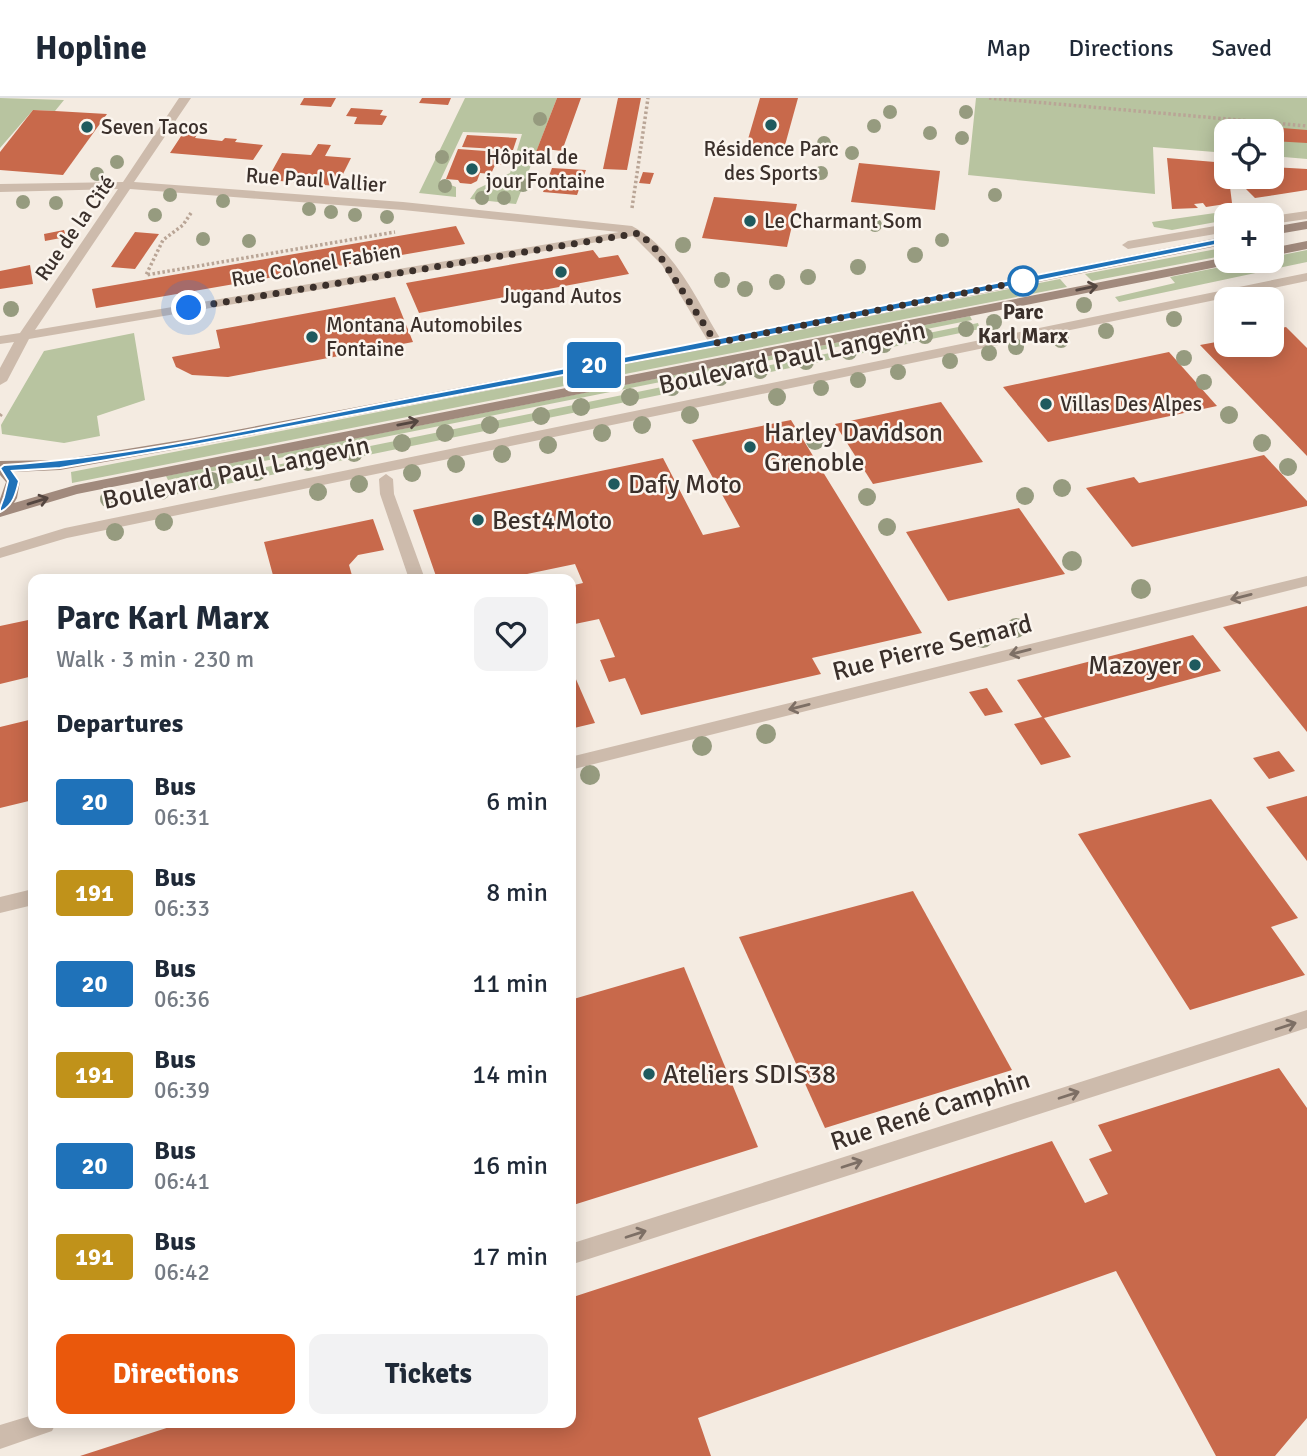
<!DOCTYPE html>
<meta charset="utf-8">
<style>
:root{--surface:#fff;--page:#f2f2f3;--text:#1f2937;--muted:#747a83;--line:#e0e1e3;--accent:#ea580c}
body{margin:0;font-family:Signika,sans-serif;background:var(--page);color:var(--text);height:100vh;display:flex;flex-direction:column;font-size:26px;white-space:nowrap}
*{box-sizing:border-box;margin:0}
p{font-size:23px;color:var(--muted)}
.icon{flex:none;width:38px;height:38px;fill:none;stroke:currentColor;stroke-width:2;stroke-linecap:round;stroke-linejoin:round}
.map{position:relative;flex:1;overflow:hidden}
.panel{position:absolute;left:28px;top:476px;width:548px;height:854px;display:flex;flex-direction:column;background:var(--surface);border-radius:14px;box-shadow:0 4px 18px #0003}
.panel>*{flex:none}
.badge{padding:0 14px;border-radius:5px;font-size:24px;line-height:46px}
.tools{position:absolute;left:1214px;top:21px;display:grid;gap:14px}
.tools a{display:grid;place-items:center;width:70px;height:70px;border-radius:14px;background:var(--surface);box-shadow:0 4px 18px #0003;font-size:35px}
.you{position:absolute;width:35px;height:35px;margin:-18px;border:5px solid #fff;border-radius:50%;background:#1a73e8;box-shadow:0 0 0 10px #1a73e833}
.map>.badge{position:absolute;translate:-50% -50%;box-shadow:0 0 0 4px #fff}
h2{padding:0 28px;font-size:26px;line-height:63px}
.round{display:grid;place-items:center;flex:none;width:74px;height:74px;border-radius:14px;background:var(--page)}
.head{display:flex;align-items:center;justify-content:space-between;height:119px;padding:0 28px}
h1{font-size:33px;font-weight:700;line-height:52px}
.primary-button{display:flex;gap:14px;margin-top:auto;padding:14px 28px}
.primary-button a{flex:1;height:80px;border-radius:14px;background:var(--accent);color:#fff;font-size:28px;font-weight:700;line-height:80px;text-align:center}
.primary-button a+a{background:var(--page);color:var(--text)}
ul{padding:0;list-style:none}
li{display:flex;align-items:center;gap:21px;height:91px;padding:0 28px}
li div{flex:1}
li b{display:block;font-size:26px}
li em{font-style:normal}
li .badge{min-width:77px;font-weight:700;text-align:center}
header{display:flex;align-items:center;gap:42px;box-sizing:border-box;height:98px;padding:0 35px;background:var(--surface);border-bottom:2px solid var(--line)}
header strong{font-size:33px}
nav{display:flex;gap:38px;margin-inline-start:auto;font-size:24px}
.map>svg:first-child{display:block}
.green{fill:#b8c4a0}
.building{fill:#c8694b}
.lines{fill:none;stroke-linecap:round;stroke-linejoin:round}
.path{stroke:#b9a596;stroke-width:3.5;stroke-dasharray:2.5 2.5;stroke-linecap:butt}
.service{fill:#cdbbac;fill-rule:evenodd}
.minor{fill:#cdbbac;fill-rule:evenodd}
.secondary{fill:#a18a7d;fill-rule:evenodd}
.tree{fill:#969b7f}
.oneway{stroke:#544640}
.oneway2{stroke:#7d6f65}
.line{fill:#1f72b9;stroke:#fff;stroke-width:2}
.walk{stroke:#3b302b;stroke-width:7;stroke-dasharray:0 12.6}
.poi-dot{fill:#1f5a5e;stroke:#fbf5ee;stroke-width:2.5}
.stop-dot{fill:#fff;stroke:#1f72b9;stroke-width:3.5}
.labels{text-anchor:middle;stroke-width:5;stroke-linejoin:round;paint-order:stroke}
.far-poi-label{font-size:21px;fill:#3b302b;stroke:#fbf5ee;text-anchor:start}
.far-street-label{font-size:21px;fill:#3b302b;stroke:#fbf5ee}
.far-stop-label{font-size:21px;font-weight:bold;fill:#3b302b;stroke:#fbf5ee}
.street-label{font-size:26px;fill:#3b302b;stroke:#fbf5ee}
.poi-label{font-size:26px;fill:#3b302b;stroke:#fbf5ee;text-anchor:start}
</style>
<header>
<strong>Hopline</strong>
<nav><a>Map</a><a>Directions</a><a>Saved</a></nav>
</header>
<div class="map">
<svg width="1307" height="1358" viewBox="0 0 1307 1358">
<rect width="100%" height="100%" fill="#f4ebe1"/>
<!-- green -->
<g class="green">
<polygon points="0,0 64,2 55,13 33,12 0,50"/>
<polygon points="465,0 557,0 516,106 470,101 477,91 510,75 522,36 463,34 440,83 456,89 456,99 419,95"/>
<polygon points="976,0 1307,0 1307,61 1272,58 1272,33 1227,33 1227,55 1153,49 1155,96 968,77"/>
<polygon points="1257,109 1264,115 1227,117 1227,122 1172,132 1154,129 1152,124"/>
<polygon points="1227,149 1227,157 1092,183 1085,176"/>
<polygon points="1307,152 1307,164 1119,204 1115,199 1175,185 1170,179 1251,163 1272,163 1272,159"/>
<polygon points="1060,181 1067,189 72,385 71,374"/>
<polygon points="970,218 972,222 168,382 166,378"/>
<polygon points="978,225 980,231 149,402 153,392"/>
<polygon points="134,235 145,302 97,318 100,338 64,345 2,336 1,327 44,253"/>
</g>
<!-- building -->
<g class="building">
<polygon points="304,0 336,0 331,9 300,7"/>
<polygon points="422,0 451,0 448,7 419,5"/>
<polygon points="557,0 581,0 562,53 545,51 544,55 536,54"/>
<polygon points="618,0 641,0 627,72 603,71"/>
<polygon points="760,0 798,0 782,58 744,55"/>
<polygon points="351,10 383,12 380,17 387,18 382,27 354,26 357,19 346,18"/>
<polygon points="33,12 55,13 107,16 63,77 0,72 0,54"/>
<polygon points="1246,27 1307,32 1307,45 1272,43 1272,33 1247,33"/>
<polygon points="187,29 201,30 195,40 222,43 225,40 237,41 235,44 263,47 253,62 170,55"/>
<polygon points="467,37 517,40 513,52 462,49"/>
<polygon points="318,46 331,47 325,58 351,60 337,88 311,86 315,78 310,78 305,85 267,82 282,55 311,57"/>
<polygon points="458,51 499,54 498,60 507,60 504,67 495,67 491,76 480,75 477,83 471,86 460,85 458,82 446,81"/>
<polygon points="1167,60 1227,65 1227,79 1272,79 1272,69 1307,71 1307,92 1255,100 1246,91 1230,89 1232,105 1206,109 1203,105 1194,106 1198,110 1172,111"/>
<polygon points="859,65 940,73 935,112 851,104"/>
<polygon points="552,70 586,72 577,97 543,94"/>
<polygon points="643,74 654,75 650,86 639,85"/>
<polygon points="714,99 797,106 787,149 702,140"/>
<polygon points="456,128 465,146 96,210 92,191"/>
<polygon points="64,132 66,139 45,143 44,136"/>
<polygon points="135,134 159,136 135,171 111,169"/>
<polygon points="593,152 599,160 618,157 629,176 419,215 406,185"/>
<polygon points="30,167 33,186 0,191 0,173"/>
<polygon points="395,199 413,244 228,279 192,277 176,269 172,259 220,250 216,232"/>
<polygon points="1286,229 1307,250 1307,358 1200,247 1227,242 1227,247 1272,247 1272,232"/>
<polygon points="1169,254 1217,308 1048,344 1003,289"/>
<polygon points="941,304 983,364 873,386 835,326"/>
<polygon points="791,322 922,535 812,560 821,576 641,617 625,580 609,584 600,562 615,559 599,521 570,527 570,488 583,485 575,466 503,481 437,481 413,412 663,360 703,437 740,429 692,342"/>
<polygon points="1264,357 1307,403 1307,408 1132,449 1086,390 1134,379 1139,385"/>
<polygon points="1019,410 1065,476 948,503 906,434"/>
<polygon points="373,421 384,452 358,457 349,467 353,481 274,481 264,444"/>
<polygon points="1307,508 1307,634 1223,529"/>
<polygon points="33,521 33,578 0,586 0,528"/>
<polygon points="1193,537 1221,573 1044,620 1071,659 1041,667 1014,626 1042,619 1017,582"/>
<polygon points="575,579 595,625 570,631 570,580"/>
<polygon points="987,590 1003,614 985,618 969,594"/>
<polygon points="33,621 33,702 0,710 0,629"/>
<polygon points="1279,653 1295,673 1269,681 1253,660"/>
<polygon points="1307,698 1307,763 1266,709"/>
<polygon points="1211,701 1298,820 1271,829 1305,877 1190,912 1078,736"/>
<polygon points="913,793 1012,972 825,1030 739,839"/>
<polygon points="684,869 758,1049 570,1108 570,902"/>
<polygon points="1279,970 1307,1010 1307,1320 1275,1358 1216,1358 1116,1173 698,1320 711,1358 80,1358 182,1325 570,1325 570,1200 1052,1043 1085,1105 1108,1096 1089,1061 1112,1053 1098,1027"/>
</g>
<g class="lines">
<!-- path -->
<g class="path">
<polyline points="989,0 1307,28"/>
<polyline points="632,110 648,0"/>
<polyline points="191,115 183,127 163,142 146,177 395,134"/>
<polyline points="0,318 3,314"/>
</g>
<!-- service -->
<g class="service">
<polygon points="1307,113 1307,121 1272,126 1272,118"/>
<polygon points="1227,126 1227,134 1128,151 1122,147 1128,143"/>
<polygon points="386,376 393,381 394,396 425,481 409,481 380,396 379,381"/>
</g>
<!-- minor -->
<g class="minor">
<path d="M179,0H191L134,84L403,104L632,128C677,152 697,204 723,245L716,249L711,248L662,167L633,138L29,241L7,283L0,287V270L14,244L0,246V238L20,235L118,91L0,94V86L123,84ZM130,91L403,112L619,134L35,232Z"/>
<polygon points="1307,175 1307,183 67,440 0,460 0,450 65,430"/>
<polygon points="1307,478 1307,488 570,672 570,659"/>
<polygon points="33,791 33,807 0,815 0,799"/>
<polygon points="1307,912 1307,930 570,1167 570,1146"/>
<polygon points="33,1317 33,1325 56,1325 52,1333 0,1351 0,1327"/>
</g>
<!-- secondary -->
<g class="secondary">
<polygon points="1307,123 1307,131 1272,137 1272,129"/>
<polygon points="1227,138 1227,146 716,249 194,348 60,372 13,374 20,383 17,400 14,405 76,387 1227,159 1227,163 1233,163 1227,167 77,396 0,419 0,401 6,384 0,377 0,363 60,362 194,340 716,241"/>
<polygon points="1307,143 1307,151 1272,158 1272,150"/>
</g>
</g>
<!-- trees -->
<g class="tree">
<circle cx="890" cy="14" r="7"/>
<circle cx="966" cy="14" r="7"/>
<circle cx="540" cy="21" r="7"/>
<circle cx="874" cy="28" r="7"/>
<circle cx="930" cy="35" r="7"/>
<circle cx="962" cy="40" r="7"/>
<circle cx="824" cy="45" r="7"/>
<circle cx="852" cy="55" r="7"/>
<circle cx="442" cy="59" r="7"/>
<circle cx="117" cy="64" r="7"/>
<circle cx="821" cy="75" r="7"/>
<circle cx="97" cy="76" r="7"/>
<circle cx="523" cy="87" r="7"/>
<circle cx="445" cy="88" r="7"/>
<circle cx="170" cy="97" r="7"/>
<circle cx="995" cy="97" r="7"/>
<circle cx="482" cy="100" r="7"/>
<circle cx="504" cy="100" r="7"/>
<circle cx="223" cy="103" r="7"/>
<circle cx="23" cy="104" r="7"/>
<circle cx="56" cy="105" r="7"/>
<circle cx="309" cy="111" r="7"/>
<circle cx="331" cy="114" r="7"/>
<circle cx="155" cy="117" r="7"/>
<circle cx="355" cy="117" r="7"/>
<circle cx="387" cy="119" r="7"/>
<circle cx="875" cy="127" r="7"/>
<circle cx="203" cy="141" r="7"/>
<circle cx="942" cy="142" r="7"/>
<circle cx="249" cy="143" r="7"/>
<circle cx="683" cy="147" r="8"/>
<circle cx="915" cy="157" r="8"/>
<circle cx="858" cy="169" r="8"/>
<circle cx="808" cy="179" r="8"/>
<circle cx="722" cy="182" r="8"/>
<circle cx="777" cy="184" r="8"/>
<circle cx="745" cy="191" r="8"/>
<circle cx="1084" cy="207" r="8"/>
<circle cx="11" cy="211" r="8"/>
<circle cx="1174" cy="221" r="8"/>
<circle cx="994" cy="224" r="8"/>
<circle cx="966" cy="231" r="8"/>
<circle cx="1106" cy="233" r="8"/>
<circle cx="925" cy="238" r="8"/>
<circle cx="1061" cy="242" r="8"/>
<circle cx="884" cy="247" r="8"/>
<circle cx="1016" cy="249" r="8"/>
<circle cx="849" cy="254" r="8"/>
<circle cx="989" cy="255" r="8"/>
<circle cx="1184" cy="260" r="8"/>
<circle cx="950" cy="263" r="8"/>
<circle cx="806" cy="264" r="8"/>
<circle cx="760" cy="273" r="8"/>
<circle cx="898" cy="274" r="8"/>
<circle cx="720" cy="280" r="8"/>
<circle cx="858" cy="282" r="8"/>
<circle cx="1204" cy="284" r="8"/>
<circle cx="672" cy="290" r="8"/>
<circle cx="821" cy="290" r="8"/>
<circle cx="630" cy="299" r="9"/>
<circle cx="777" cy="299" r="9"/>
<circle cx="581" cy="309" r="9"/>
<circle cx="690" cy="317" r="9"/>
<circle cx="1229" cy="317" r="9"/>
<circle cx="541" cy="318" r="9"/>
<circle cx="490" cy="327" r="9"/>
<circle cx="642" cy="327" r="9"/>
<circle cx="445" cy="335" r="9"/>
<circle cx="602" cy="335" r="9"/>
<circle cx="815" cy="343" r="9"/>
<circle cx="402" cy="345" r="9"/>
<circle cx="1262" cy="345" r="9"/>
<circle cx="548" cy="347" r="9"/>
<circle cx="354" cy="355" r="9"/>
<circle cx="502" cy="356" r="9"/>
<circle cx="308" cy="364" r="9"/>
<circle cx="456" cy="366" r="9"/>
<circle cx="1288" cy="369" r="9"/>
<circle cx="257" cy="374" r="9"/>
<circle cx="412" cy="375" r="9"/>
<circle cx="212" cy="383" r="9"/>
<circle cx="359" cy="386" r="9"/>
<circle cx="1062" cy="390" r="9"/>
<circle cx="161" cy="393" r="9"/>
<circle cx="318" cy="394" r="9"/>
<circle cx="1025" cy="398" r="9"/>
<circle cx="867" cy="399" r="9"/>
<circle cx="109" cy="401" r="9"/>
<circle cx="164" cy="424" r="9"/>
<circle cx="887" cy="429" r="9"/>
<circle cx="115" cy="434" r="9"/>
<circle cx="1072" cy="463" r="10"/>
<circle cx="1141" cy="491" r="10"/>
<circle cx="1016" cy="530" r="10"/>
<circle cx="983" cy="540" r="10"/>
<circle cx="766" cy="636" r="10"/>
<circle cx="702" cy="648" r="10"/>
<circle cx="590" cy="677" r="10"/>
</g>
<!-- one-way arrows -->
<defs><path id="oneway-shaft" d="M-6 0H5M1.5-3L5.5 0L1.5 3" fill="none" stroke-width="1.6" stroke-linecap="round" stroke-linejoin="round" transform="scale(1.75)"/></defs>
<g class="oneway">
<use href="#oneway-shaft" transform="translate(1087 190) rotate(-12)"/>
<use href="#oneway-shaft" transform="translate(408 325) rotate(-11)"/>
<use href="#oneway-shaft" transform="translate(38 403) rotate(-17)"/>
</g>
<g class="oneway2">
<use href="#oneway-shaft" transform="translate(1241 499) rotate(166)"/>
<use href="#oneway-shaft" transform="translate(1020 554) rotate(166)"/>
<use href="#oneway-shaft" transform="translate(799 609) rotate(166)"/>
<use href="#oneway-shaft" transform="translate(1286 928) rotate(-18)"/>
<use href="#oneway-shaft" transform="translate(1069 997) rotate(-18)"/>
<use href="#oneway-shaft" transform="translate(852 1066) rotate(-18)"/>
<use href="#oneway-shaft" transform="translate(636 1136) rotate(-18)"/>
</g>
<!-- line -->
<path class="line" d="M1227,139L1230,140V144L716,248L194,347L60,370L12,373L19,383C16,396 13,408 0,414V410L4,399L8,383L0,370L4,367C147,358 295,321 436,295C700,245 963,192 1227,139Z"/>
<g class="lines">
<!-- walk -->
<polyline class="walk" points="189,210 639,135 654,149 716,245 1023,183"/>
</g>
<!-- markers -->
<g class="poi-dot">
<circle cx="771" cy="27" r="7"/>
<circle cx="87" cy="29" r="7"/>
<circle cx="472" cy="71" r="7"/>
<circle cx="750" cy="123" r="7"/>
<circle cx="561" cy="174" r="7"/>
<circle cx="312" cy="239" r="7"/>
<circle cx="1046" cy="306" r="7"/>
<circle cx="750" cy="349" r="7"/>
<circle cx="614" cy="386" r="7"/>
<circle cx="478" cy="422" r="7"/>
<circle cx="1195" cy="567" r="7"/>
<circle cx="649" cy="976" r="7"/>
</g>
<circle class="stop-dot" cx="1023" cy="183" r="14"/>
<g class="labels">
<!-- far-poi labels -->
<g class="far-poi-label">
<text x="101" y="36">Seven Tacos</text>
<text x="771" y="58" text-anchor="middle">Résidence Parc<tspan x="771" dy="24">des Sports</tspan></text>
<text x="486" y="66">Hôpital de<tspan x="486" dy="24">jour Fontaine</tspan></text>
<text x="764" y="130">Le Charmant Som</text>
<text x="561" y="205" text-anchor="middle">Jugand Autos</text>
<text x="326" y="234">Montana Automobiles<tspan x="326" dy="24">Fontaine</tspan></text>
<text x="1060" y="313">Villas Des Alpes</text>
</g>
<!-- far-street labels -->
<g class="far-street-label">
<text transform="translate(316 82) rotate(4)" y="7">Rue Paul Vallier</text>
<text transform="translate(75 130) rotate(-55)" y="7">Rue de la Cité</text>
<text transform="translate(316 167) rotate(-10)" y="7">Rue Colonel Fabien</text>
</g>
<!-- far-stop labels -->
<g class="far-stop-label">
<text x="1023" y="221">Parc<tspan x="1023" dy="24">Karl Marx</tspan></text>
</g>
<!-- street labels -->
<g class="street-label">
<text transform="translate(792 259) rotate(-12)" y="9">Boulevard Paul Langevin</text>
<text transform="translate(236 374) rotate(-12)" y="9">Boulevard Paul Langevin</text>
<text transform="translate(932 549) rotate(-14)" y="9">Rue Pierre Semard</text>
<text transform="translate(930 1012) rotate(-18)" y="9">Rue René Camphin</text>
</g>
<!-- poi labels -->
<g class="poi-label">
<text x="764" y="343">Harley Davidson<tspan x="764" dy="30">Grenoble</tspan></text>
<text x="628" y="395">Dafy Moto</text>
<text x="492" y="431">Best4Moto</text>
<text x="1181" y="576" text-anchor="end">Mazoyer</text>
<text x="663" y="985">Ateliers SDIS38</text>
</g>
</g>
</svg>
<div class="tools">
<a><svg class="icon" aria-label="locate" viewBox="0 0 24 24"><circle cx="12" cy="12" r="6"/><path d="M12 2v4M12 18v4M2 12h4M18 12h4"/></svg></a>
<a>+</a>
<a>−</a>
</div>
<div class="you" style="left:189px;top:210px"></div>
<b class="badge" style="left:594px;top:267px;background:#1f72b9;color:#fff">20</b>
<section class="panel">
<div class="head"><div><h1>Parc Karl Marx</h1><p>Walk · 3 min · 230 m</p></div><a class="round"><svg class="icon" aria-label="heart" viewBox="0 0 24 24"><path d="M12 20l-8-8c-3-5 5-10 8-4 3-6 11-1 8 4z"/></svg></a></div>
<h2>Departures</h2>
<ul>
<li><span class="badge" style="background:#1f72b9;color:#fff">20</span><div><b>Bus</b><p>06:31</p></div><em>6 min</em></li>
<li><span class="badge" style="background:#c0921a;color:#fff">191</span><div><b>Bus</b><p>06:33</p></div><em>8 min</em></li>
<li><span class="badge" style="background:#1f72b9;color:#fff">20</span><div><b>Bus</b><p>06:36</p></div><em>11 min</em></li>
<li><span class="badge" style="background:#c0921a;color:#fff">191</span><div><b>Bus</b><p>06:39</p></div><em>14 min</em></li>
<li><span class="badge" style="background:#1f72b9;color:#fff">20</span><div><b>Bus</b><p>06:41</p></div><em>16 min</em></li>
<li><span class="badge" style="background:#c0921a;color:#fff">191</span><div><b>Bus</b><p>06:42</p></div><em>17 min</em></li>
</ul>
<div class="primary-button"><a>Directions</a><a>Tickets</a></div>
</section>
</div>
